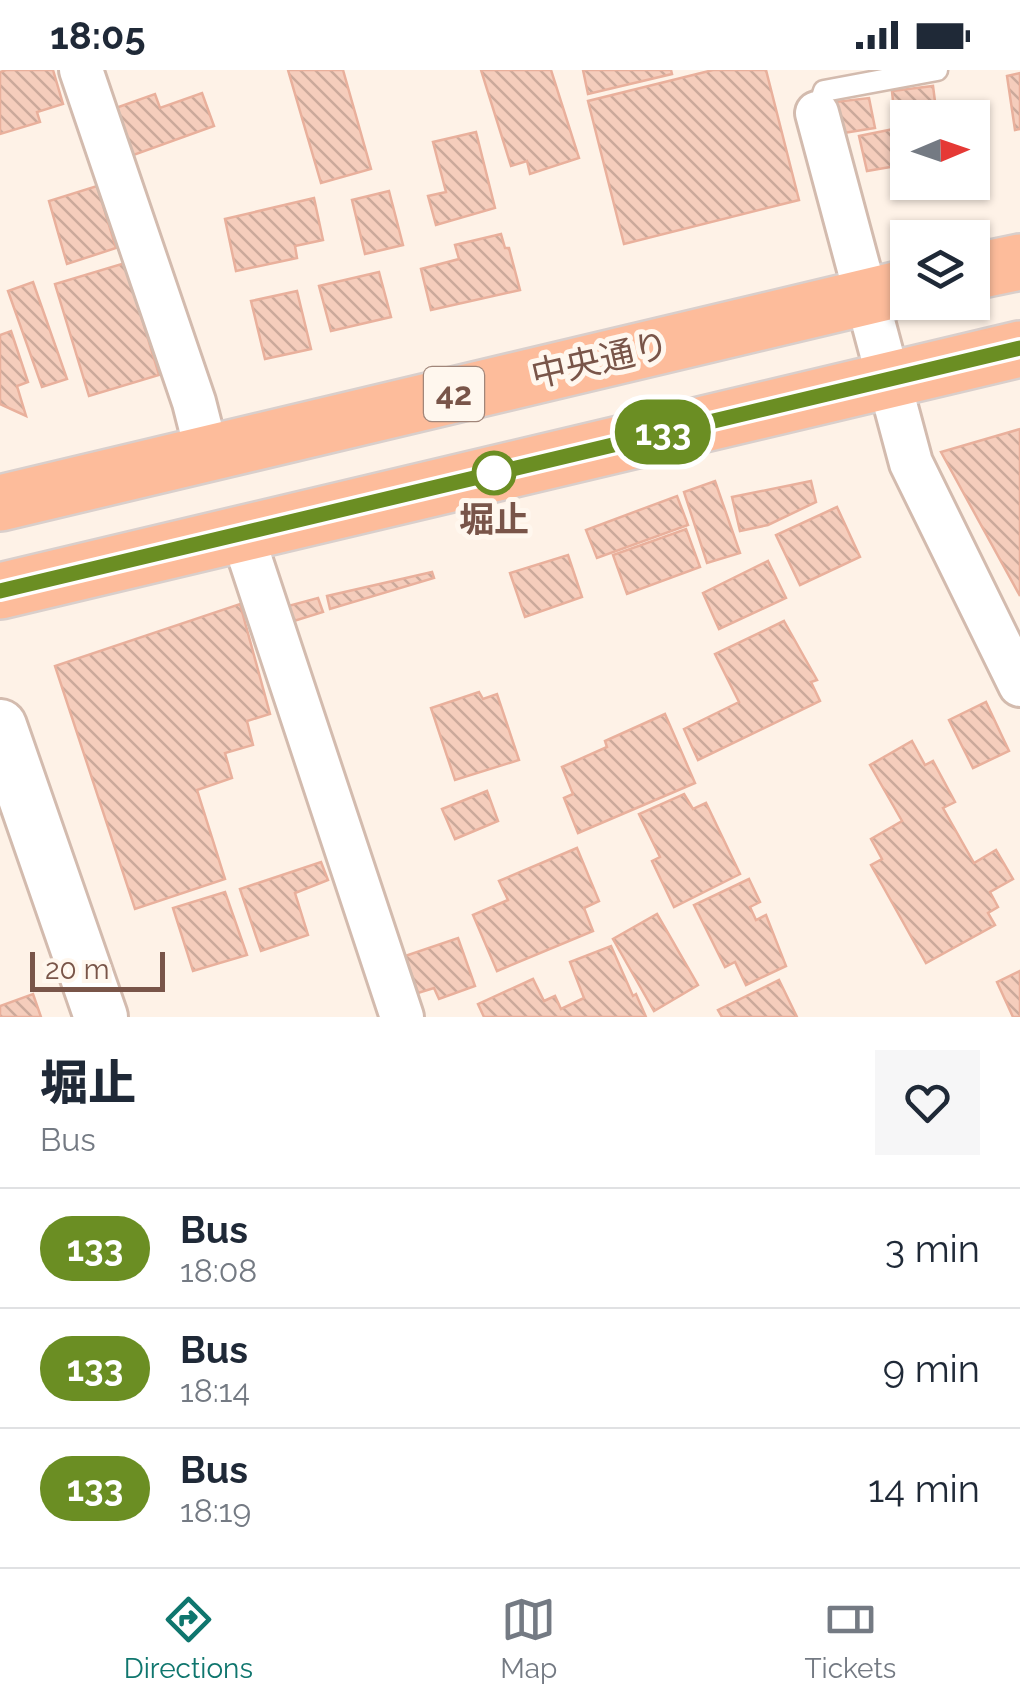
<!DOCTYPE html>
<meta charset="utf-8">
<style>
:root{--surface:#fff;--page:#f6f6f7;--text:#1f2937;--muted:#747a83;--line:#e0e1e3;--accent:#0f766e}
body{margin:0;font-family:Raleway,"Noto Sans JP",sans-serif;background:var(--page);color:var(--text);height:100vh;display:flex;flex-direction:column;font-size:38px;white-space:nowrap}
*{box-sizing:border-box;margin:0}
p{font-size:32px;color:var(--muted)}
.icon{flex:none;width:55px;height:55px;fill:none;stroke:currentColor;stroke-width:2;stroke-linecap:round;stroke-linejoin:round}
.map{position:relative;height:947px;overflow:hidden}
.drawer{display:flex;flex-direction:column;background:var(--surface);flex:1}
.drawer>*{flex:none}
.badge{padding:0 20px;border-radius:32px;font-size:35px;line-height:65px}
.needle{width:65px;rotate:88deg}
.fabs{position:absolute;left:890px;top:30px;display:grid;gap:20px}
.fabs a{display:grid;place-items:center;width:100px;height:100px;border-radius:0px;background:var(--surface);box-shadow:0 2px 8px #0004;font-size:50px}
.scale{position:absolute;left:30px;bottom:25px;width:135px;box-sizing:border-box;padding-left:10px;border:5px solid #795549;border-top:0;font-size:28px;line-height:35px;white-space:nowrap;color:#795549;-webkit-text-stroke:8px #fff7ee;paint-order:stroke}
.map>.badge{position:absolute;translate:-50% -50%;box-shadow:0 0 0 5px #fff}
.round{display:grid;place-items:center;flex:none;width:105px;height:105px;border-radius:0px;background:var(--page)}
.head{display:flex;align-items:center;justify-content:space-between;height:170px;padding:0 40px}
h1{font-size:48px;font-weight:800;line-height:75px}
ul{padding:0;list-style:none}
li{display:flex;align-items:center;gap:30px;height:120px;padding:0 40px;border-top:2px solid var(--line)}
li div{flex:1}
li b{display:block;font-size:38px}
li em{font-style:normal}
li .badge{min-width:110px;font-weight:700;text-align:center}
.status{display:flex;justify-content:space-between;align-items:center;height:70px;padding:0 50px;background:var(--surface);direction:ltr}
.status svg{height:28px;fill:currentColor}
.tab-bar{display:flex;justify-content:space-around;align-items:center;height:140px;border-top:2px solid var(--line);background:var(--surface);font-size:28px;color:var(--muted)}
.tab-bar a{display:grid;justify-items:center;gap:5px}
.tab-bar .active{color:var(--accent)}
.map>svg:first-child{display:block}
.building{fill:url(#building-back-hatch);stroke:#e9b09c;stroke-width:2.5}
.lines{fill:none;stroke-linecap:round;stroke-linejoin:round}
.service-casing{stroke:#d3bbae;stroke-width:25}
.minor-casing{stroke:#d3bbae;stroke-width:48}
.tertiary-casing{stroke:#d3bbae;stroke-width:58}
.trunk-casing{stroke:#d9cfcc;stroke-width:60}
.service{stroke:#fff;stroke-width:20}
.minor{stroke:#fff;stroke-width:42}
.tertiary{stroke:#fff;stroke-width:52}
.trunk{stroke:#fdbc9b;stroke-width:55}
.line-casing{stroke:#fff;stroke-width:22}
.line{stroke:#6b8e23;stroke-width:15}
.stop-dot{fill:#fff;stroke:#6b8e23;stroke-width:5}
.labels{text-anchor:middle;stroke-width:10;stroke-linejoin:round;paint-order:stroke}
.shield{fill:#fff7ee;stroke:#a1867a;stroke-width:2.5}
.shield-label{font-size:32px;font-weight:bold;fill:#795549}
.street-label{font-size:35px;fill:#795549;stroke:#fff7ee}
.stop-label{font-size:35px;font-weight:bold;fill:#795549;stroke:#fff7ee}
</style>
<div class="status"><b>18:05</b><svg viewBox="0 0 49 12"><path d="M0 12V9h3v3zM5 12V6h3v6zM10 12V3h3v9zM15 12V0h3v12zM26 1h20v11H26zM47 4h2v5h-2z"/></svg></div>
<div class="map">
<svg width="1020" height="947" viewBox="0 0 1020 947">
<defs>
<pattern id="building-back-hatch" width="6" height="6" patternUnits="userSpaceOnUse" patternTransform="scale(2.5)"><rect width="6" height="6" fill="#f5cdbc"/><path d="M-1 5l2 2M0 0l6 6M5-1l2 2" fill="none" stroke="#cba99b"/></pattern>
</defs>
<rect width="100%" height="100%" fill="#fef2e7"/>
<!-- building -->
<g class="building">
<polygon points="6,0 53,0 63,34 37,42 40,52 0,64 0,2"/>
<polygon points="288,0 343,0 371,99 321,113"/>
<polygon points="481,0 551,0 579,88 530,104 527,91 511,96"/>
<polygon points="583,0 671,0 672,4 588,24"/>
<polygon points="713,0 766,0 799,130 624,174 588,31"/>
<polygon points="1020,3 1020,59 1015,60 1007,6"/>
<polygon points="933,16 937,47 908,48 908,51 895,52 892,21"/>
<polygon points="202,23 214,56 128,87 110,40 155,24 160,38"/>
<polygon points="869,28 875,58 831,65 826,33"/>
<polygon points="908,56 908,94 867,101 859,66"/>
<polygon points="476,62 495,138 436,155 428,126 446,122 433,72"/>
<polygon points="97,116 116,178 67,194 49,131"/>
<polygon points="389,121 403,175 365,184 352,130"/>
<polygon points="314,128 323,170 295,176 297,188 236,201 225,149"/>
<polygon points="501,164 505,178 509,178 520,220 431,240 421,199 459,189 455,175"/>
<polygon points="125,193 159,305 89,326 55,214"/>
<polygon points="379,202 391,247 331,261 319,216"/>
<polygon points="33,212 67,309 42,317 8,221"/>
<polygon points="297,221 311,279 265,289 251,231"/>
<polygon points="11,261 28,312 17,316 26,346 0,334 0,265"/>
<polygon points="1020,359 1020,526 941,382"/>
<polygon points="715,411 740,483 707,493 684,422"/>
<polygon points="811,411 816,432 768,455 740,461 732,427"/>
<polygon points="677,426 688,455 597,488 586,460"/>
<polygon points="837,437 860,487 800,515 776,465"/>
<polygon points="686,459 700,497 627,524 613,485"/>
<polygon points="568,485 582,527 525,547 510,503"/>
<polygon points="768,491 786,528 719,559 703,523"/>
<polygon points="432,502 434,508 330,539 327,526"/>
<polygon points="318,528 323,542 294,551 288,536"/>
<polygon points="240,534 270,644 247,651 253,675 225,683 232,708 197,720 225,809 135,839 55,596"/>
<polygon points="784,551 817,610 811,612 820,631 698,690 684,659 739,632 715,584"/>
<polygon points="479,622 483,629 497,624 519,690 455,710 431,638"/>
<polygon points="986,632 1009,681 973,698 949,650"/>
<polygon points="665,644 695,713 578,763 564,728 573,724 562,697 607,677 605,671"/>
<polygon points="912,671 925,695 933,691 955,732 943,738 974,793 996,780 1013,809 990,822 998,837 988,843 995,855 926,893 871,795 882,789 871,769 902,751 870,695"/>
<polygon points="487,721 498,751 455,769 442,739"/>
<polygon points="684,724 693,739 706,733 740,804 674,837 652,791 660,787 639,744"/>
<polygon points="577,778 599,831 584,838 593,861 497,901 473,845 508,830 499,811"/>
<polygon points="321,792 328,810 295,823 308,865 261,881 240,819"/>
<polygon points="749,809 760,832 750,837 756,850 766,845 786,896 746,915 735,892 725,897 694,835"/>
<polygon points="225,822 247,885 193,901 173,838"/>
<polygon points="657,844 698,915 654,941 613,869"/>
<polygon points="458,868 475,916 439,929 434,918 418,923 405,886"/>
<polygon points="611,876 633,926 636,924 646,947 484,947 478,934 533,909 544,931 555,926 561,939 584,928 570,892"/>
<polygon points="1020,901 1020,947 1013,947 997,912"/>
<polygon points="779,910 797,947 722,947 718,940"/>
<polygon points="33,924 41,947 0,947 0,936"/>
</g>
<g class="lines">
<defs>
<polyline id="service" points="817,43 824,21 937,0"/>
<g id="minor">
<polyline points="81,0 194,332 207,383"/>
<polyline points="817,43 911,393 1020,615"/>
<polyline points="242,464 402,947"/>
</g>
<polyline id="tertiary" points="0,656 101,947"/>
<g id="trunk">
<polyline points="972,202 1020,192"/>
<polyline points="0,433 908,217"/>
<polyline points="0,521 1020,279"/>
</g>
</defs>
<!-- service casing -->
<use href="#service" class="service-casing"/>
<!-- minor casing -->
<use href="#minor" class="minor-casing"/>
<!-- tertiary casing -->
<use href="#tertiary" class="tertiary-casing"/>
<!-- trunk casing -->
<use href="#trunk" class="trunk-casing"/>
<!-- service -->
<use href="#service" class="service"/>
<!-- minor -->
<use href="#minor" class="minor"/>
<!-- tertiary -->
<use href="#tertiary" class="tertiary"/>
<!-- trunk -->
<use href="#trunk" class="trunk"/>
</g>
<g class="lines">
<defs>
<polyline id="line" points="0,521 1020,278"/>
</defs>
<!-- line casing -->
<use href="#line" class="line-casing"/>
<!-- line -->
<use href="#line" class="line"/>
</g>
<!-- markers -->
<circle class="stop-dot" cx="494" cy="403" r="20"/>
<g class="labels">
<!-- shield labels -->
<rect class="shield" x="424" y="297" width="60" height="54" rx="8"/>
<g class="shield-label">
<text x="454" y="335">42</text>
</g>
<!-- street labels -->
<g class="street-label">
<text transform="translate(600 290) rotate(-13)" y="12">中央通り</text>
</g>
<!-- stop labels -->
<g class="stop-label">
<text x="494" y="462">堀止</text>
</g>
</g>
</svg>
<div class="fabs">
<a><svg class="needle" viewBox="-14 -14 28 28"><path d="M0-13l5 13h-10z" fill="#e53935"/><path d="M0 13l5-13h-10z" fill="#747a83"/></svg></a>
<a><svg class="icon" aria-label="layers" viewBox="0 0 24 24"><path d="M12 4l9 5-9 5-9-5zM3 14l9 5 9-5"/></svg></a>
</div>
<div class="scale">20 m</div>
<b class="badge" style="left:663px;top:362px;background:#6b8e23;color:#fff">133</b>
</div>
<section class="drawer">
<div class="head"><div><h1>堀止</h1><p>Bus</p></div><a class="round"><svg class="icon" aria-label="heart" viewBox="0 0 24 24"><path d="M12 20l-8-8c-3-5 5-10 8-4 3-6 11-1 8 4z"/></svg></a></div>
<ul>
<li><span class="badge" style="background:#6b8e23;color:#fff">133</span><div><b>Bus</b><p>18:08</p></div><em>3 min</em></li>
<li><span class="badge" style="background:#6b8e23;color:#fff">133</span><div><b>Bus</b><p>18:14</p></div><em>9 min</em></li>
<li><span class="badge" style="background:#6b8e23;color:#fff">133</span><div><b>Bus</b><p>18:19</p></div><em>14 min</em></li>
</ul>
</section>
<nav class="tab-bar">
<a class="active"><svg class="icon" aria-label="directions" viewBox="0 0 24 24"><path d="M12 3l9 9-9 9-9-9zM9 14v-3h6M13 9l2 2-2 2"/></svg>Directions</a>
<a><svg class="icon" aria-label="map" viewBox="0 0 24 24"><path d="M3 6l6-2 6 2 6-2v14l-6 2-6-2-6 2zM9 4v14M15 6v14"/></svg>Map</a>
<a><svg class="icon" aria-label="tickets" viewBox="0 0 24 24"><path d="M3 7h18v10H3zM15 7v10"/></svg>Tickets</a>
</nav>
